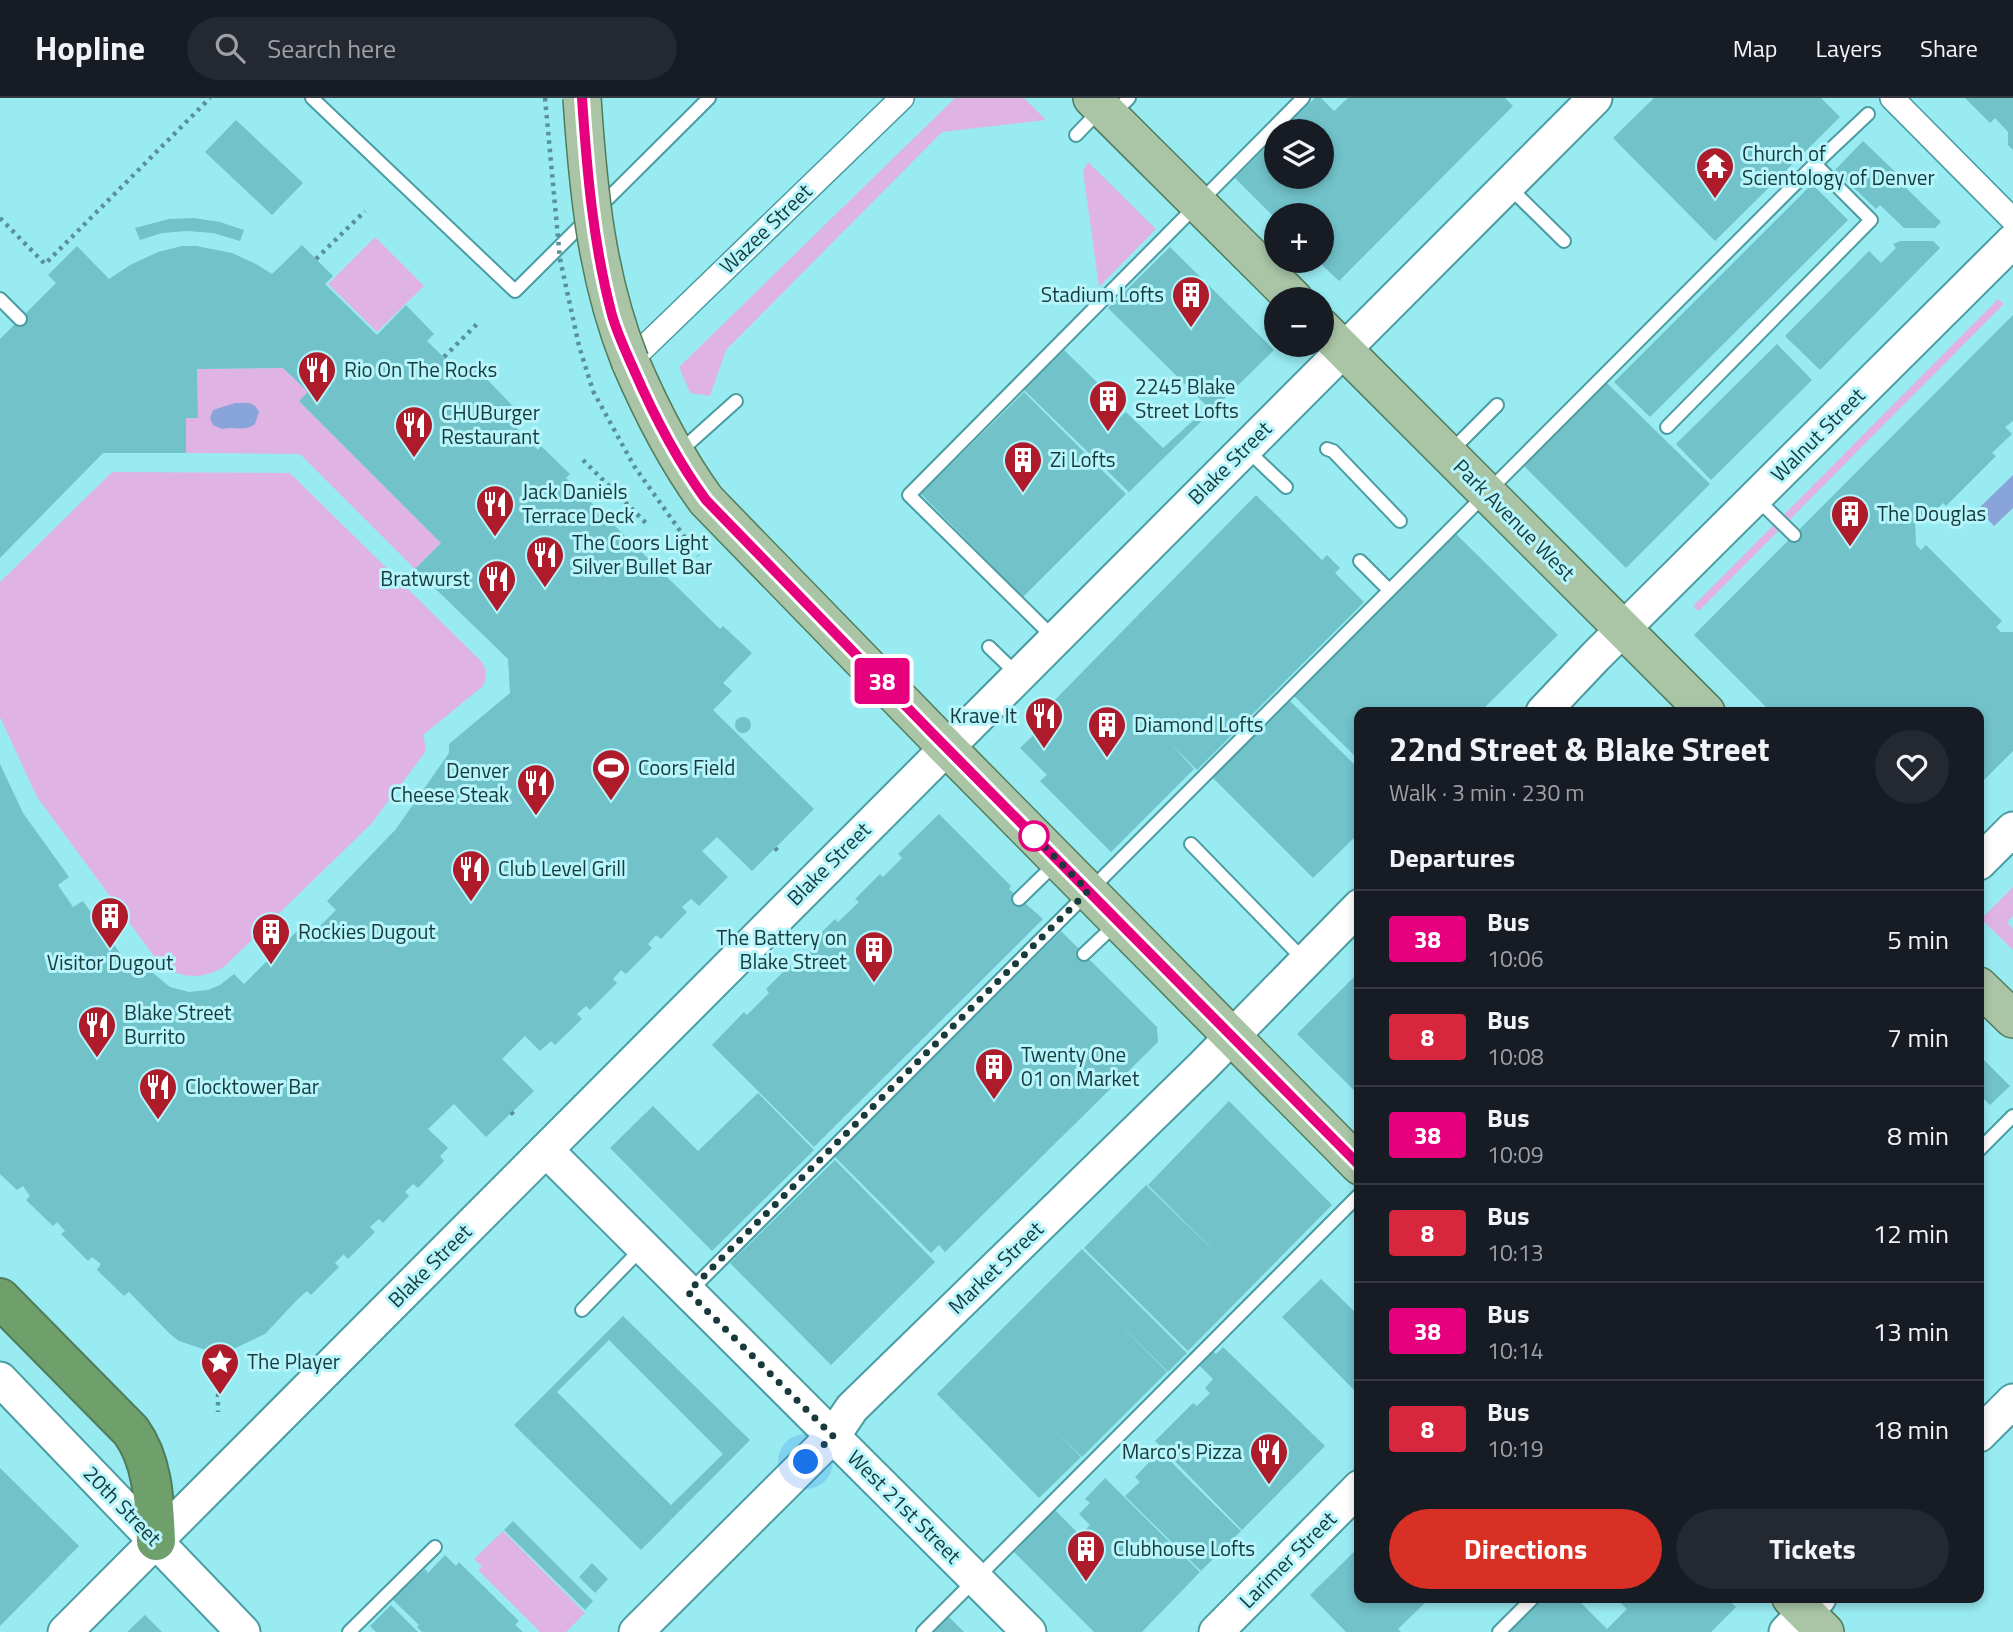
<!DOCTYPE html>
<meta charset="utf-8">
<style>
:root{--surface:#171b24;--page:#242831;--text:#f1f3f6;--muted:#9ea1a6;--line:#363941;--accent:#d93025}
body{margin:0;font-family:"Titillium Web",sans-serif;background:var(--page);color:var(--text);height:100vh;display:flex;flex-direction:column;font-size:26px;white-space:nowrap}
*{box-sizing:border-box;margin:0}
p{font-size:23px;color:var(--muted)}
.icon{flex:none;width:38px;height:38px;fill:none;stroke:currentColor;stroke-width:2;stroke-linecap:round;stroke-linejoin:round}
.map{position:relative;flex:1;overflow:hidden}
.panel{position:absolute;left:1354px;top:609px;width:630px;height:896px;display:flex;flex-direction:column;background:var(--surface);border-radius:14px;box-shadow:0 4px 10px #0003}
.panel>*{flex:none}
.badge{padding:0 14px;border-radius:5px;font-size:24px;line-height:46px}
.controls{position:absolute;left:1264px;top:21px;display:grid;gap:14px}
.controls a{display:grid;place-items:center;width:70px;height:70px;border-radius:50%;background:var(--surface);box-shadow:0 4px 10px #0003;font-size:35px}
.you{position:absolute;width:35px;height:35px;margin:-18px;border:5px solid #fff;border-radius:50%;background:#1a73e8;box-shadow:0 0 0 10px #1a73e833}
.map>.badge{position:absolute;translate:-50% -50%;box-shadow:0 0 0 4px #fff}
h2{padding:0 35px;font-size:26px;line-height:63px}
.round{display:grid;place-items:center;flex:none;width:74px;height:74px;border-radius:37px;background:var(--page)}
.summary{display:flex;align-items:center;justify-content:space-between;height:119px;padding:0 35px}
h1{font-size:33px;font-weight:700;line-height:52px}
.action{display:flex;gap:14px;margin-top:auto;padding:14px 35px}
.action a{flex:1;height:80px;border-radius:42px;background:var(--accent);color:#fff;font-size:28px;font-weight:700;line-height:80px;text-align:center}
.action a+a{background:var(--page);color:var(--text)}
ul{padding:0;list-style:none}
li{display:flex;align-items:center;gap:21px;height:98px;padding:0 35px;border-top:2px solid var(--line)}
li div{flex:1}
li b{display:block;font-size:26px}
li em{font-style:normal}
li .badge{min-width:77px;font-weight:700;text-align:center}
header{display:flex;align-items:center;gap:42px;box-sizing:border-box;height:98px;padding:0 35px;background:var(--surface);border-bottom:2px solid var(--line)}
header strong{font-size:33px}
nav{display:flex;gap:38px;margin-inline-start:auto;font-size:24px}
.search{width:490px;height:63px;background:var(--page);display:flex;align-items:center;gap:18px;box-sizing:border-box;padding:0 24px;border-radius:38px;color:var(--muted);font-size:26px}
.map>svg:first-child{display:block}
.green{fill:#dfb4e4}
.water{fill:#88a4d9}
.building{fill:#71c2c9;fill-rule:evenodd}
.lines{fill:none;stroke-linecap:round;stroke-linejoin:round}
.lane-casing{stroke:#4a9ca3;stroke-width:16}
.street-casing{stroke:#4a9ca3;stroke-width:26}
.secondary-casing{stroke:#4a9ca3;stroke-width:37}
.primary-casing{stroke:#517c5b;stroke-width:40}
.highway-casing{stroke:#517c5b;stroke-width:42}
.path{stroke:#589297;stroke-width:4.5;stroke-dasharray:3.5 5;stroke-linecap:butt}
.lane{stroke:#fff;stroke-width:12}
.street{stroke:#fff;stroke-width:23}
.secondary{stroke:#fff;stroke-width:33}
.primary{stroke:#a9c5a6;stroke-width:37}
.highway{stroke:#6f9f6b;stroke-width:38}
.primary-bridge-casing{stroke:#517c5b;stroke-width:40;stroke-linecap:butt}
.path-bridge{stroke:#589297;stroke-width:4.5;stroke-dasharray:3.5 5;stroke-linecap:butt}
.primary-bridge{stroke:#a9c5a6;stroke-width:37}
.line-casing{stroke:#fff;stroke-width:16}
.line{stroke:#e6007e;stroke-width:10}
.walk{stroke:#183a3d;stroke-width:7;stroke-dasharray:0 12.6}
.stop-dot{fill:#fff;stroke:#e6007e;stroke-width:3.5}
.labels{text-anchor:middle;stroke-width:6;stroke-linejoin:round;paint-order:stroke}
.poi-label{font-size:21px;fill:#183a3d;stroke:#b5f5fb;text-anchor:start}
.street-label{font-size:21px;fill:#183a3d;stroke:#b5f5fb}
</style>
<header>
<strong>Hopline</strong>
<div class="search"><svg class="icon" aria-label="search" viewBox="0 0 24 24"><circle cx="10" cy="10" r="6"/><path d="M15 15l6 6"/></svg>Search here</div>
<nav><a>Map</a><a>Layers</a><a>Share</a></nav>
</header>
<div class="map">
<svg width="2013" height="1534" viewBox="0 0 2013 1534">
<rect width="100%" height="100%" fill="#99ebf2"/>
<!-- green -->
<g class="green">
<polygon points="955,0 1024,0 1046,22 942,34 726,252 710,298 690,295 679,269"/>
<polygon points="1088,64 1156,131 1099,189 1083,73"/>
<polygon points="375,139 424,188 377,234 328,186"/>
<polygon points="1998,201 2004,206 1699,513 1693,508"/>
<polygon points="283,270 308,294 299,303 441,445 415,471 300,356 186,355 186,320 198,319 197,271"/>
<path d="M112,374L290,375L482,564C487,573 487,579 483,588L423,637L426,650L424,656L371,726L224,869C200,883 176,881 156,861L37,699L0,619V484Z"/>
<polygon points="2013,789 2013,818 2007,824 2013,831 2013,852 1981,821"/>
<polygon points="503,1433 585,1515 566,1534 540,1534 478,1472 482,1468 474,1461"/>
</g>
<!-- water -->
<g class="water">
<path d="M235,305C246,305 253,302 259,314L255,326C245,334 233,328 222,331L213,327L210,320L213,312Z"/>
<polygon points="2013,377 2013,410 1994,428 1978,411"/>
</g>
<!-- building -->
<g class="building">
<polygon points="1315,0 1321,0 1334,13 1348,0 1505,0 1513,8 1339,183 1318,163 1321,163 1321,117 1276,117 1276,121 1235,80 1276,39 1276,79 1321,79 1321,33 1281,33"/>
<polygon points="1654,0 1821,0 1840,19 1715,143 1613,40"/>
<polygon points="1965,0 2013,0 2013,52 2008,47 2008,34 1995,20 1990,25"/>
<polygon points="236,22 303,85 272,117 205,54"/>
<polygon points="1863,43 1906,84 1903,87 1941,124 1935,130 1904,130 1880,107 1876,111 1835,72"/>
<polygon points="1812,86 1848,122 1650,319 1614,284"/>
<polygon points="194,120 220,124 244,132 240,143 213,135 187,133 162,135 140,142 135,130 169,121"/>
<polygon points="1900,143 1933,143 1940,150 1820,272 1785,238 1869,153 1881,165 1896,150 1893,146"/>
<polygon points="302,147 333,178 325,186 377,237 406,207 434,236 427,243 462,277 473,267 513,308 504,317 538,352 541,348 570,376 566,380 720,531 723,528 752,555 723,585 732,593 713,612 814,711 752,773 717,739 702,753 728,779 699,808 691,801 682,809 687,814 661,841 656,837 648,846 652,850 626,876 621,872 613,881 617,885 590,912 586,908 577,916 582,921 555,947 551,943 540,953 525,938 502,961 534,993 529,998 486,1039 454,1006 428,1031 448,1050 440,1058 444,1063 418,1090 413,1086 405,1094 409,1098 383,1125 379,1121 370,1129 375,1134 348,1161 342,1155 343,1157 335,1165 339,1169 311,1197 307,1193 296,1203 265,1236 227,1254 209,1253 179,1243 170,1236 129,1194 124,1198 97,1172 101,1166 92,1159 88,1163 61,1136 65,1133 57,1124 53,1128 26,1102 30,1098 23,1088 17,1092 0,1076 0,666 23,715 69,779 58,787 73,809 83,803 137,879 148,871 170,889 189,894 208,892 220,887 234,876 244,886 307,823 316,832 336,812 327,803 396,731 449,655 449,646 510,595 508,561 415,471 441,445 299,303 308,294 283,270 197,271 198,320 186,320 186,355 103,355 0,460 0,241 56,185 48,177 77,148 109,181 130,167 158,154 182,148 196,148 232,155 256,166 272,176"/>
<polygon points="1170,149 1274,252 1129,394 1024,292 1064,252 1112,299 1105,306 1119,320 1126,314 1163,350 1208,309 1108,210"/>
<polygon points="2013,217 2013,323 2005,329 2012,336 1992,355 1996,358 1946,408 1943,405 1926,422 1920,416 1915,421 1916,447 1921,452 1926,447 2002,523 1996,529 2001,534 2013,534 2013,653 1979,687 1979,614 1771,614 1694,537"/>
<polygon points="1777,246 1812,282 1711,382 1676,346"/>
<polygon points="1606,284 1710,386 1626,470 1523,367"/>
<polygon points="1024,294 1126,396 1023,499 921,396"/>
<polygon points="1256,397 1322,462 1327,457 1340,470 1335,475 1364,504 1197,672 1170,645 1194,671 1111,754 1040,683 1047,677 1020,650 1049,622 1042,615"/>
<polygon points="1455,435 1558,537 1480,614 1360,614 1360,663 1293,597"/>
<polygon points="1289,602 1360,672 1360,734 1313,780 1212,679"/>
<circle cx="743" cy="627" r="8"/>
<polygon points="939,716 1011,788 1009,791 1043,821 814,1049 712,947 744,914 747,917 769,895 766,891 790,867 793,871 814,850 810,846 835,821 838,824 859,804 855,801 880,776 883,779 902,760 898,756"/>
<polygon points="1061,833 1157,929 1158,944 945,1154 939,1147 931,1155 834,1058"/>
<polygon points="1360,873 1360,998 1297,936"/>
<polygon points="1979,957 2010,988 1990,1007 1979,996"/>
<polygon points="758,995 814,1052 712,1153 610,1050 653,1008 698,1053"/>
<polygon points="1229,1003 1332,1107 1188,1253 1084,1150 1146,1087 1222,1161 1148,1087"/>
<polygon points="835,1062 935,1164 831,1267 730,1165"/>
<polygon points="1082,1151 1187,1255 1168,1274 1106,1212 1167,1274 1082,1359 1052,1329 1081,1359 1039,1400 937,1296"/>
<polygon points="1321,1181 1360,1219 1360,1298 1282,1219"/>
<path d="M623,1218L750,1342L641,1452L514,1327ZM609,1242L723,1356L671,1407L557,1294Z"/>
<polygon points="1223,1249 1325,1348 1242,1432 1155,1343 1193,1305 1197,1308 1210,1295 1205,1290 1213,1281 1199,1267 1213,1253 1216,1256"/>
<polygon points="1160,1353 1241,1433 1201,1473 1125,1398 1140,1384 1135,1379"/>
<polygon points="0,1370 79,1448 0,1528"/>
<polygon points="1105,1380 1200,1474 1142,1534 1094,1534 1014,1454 1055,1412 1080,1437 1090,1427 1079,1416 1090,1405 1085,1401"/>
<polygon points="513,1423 593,1503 585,1512 504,1432"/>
<polygon points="1360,1448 1360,1500 1430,1500 1398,1531 1401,1534 1346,1534 1310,1497"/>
<polygon points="445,1457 456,1468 459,1464 464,1469 519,1523 515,1527 523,1534 422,1534 417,1529 419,1527 392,1501 425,1471 428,1475"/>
<polygon points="592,1465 608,1481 595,1495 579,1479"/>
<polygon points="1541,1500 1576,1500 1607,1531 1627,1511 1616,1500 1726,1500 1736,1509 1711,1534 1507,1534"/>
<polygon points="391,1507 418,1534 376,1534 370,1528"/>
<polygon points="145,1517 162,1534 127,1534"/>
<polygon points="949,1519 964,1534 934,1534"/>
</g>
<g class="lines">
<defs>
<g id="lane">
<polyline points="312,0 515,193 709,0"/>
<polyline points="1112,17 1129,0"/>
<polyline points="1076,37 1100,12"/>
<polyline points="1508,88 1564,143"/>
<polyline points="0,201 20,221"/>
<polyline points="1667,329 1871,122 1815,66"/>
<polyline points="1245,350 1286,389"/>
<polyline points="1327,351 1333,353 1400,423"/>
<polyline points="1450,354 1497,307"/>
<polyline points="678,355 736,303"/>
<polyline points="1756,400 1794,437"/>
<polyline points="1360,463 1389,492"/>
<polyline points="1054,540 909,397 1303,0"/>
<polyline points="989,549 1018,577"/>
<polyline points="1191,746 1304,862"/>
<polyline points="1019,801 1056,765"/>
<polyline points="1084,856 1117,825"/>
<polyline points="1979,1052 2013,1018"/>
<polyline points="689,1194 1815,66 1868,16"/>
<polyline points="582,1212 643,1149"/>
<polyline points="349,1534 435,1449"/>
<polyline points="923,1534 1360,1096"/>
<polyline points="1499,1534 1533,1500"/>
</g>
<g id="street">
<polyline points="1892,0 2013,122"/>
<polyline points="630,263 902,0"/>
</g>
<g id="secondary">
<polyline points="1543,614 1596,558 2013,143"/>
<polyline points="1979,765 2013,731"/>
<polyline points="546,1052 1029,1534"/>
<polyline points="0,1281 243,1534"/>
<polyline points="1979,1337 2013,1303"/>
<polyline points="65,1534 1595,0"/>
<polyline points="636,1534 833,1338 852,1310 1203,968 1360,808"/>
<polyline points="1216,1534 1360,1389"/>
<polyline points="1786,1534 1819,1500"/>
</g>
<g id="primary">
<polyline points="1092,0 1294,201"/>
<polyline points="1321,229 1706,614"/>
<path d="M630,263C651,312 674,358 706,402L946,649L1360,1068"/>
<polyline points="1979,888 2013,921"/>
<polyline points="1791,1500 1825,1534"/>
</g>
<path id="highway" d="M0,1200L131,1333C154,1365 154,1405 156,1443"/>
</defs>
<!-- lane casing -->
<use href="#lane" class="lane-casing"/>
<!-- street casing -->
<use href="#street" class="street-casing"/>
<!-- secondary casing -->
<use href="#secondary" class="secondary-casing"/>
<!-- primary casing -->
<use href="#primary" class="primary-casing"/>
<!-- highway casing -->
<use href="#highway" class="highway-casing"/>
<!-- path -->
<g class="path">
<polyline points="0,120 45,166 210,0"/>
<polyline points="316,161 365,113"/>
<polyline points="444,259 478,225"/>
<polyline points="593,293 634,368 698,458"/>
<polyline points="583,362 648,427"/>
<polyline points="775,750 781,756"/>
<polyline points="511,1014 516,1019"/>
<polyline points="218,1253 218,1314"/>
</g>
<!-- lane -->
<use href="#lane" class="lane"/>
<!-- street -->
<use href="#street" class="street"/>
<!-- secondary -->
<use href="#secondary" class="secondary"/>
<!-- primary -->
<use href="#primary" class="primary"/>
<!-- highway -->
<use href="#highway" class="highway"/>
<defs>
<path id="primary-bridge" d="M582,0C588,90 596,178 630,263"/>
</defs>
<!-- primary-bridge casing -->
<use href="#primary-bridge" class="primary-bridge-casing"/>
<!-- path-bridge -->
<polyline class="path-bridge" points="545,0 560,161 579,248 593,293"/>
<!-- primary-bridge -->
<use href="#primary-bridge" class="primary-bridge"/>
</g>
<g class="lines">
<defs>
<path id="line" d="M582,0C587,73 593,146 612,217C617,235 626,254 634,272C654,318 676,361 706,402L932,635L1360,1068"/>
</defs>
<!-- line casing -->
<use href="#line" class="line-casing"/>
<!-- line -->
<use href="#line" class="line"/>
<!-- walk -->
<polyline class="walk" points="806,1364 833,1338 688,1194 1088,793 1034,738"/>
</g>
<!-- icons -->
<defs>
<symbol id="temple-pin" viewBox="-11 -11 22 30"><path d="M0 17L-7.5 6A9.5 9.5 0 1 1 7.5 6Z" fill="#ae1b2a" stroke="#b5f5fb"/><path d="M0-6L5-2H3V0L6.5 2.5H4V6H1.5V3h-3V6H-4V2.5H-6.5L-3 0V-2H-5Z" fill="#fff"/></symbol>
<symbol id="building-pin" viewBox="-11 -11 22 30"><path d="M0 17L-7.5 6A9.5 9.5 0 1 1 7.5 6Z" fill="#ae1b2a" stroke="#b5f5fb"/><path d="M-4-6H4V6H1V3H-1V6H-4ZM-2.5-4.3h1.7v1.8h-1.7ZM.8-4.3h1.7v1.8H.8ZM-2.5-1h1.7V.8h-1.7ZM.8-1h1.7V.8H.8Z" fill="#fff"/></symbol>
<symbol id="restaurant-pin" viewBox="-11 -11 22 30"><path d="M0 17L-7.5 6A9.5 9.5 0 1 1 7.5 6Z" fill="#ae1b2a" stroke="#b5f5fb"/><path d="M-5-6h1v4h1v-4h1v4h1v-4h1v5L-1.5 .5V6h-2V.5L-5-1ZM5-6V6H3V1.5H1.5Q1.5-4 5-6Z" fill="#fff"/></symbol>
<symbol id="stadium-pin" viewBox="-11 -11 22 30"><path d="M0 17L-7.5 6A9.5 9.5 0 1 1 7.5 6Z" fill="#ae1b2a" stroke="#b5f5fb"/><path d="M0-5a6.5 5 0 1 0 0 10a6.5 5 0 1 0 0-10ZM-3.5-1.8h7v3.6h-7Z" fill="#fff"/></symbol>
<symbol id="sight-pin" viewBox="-11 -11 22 30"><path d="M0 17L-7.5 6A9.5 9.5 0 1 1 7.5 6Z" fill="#ae1b2a" stroke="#b5f5fb"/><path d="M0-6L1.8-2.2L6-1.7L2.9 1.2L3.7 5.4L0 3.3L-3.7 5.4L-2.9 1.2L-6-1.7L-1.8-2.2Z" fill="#fff"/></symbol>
</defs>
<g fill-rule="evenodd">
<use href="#temple-pin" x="1693" y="46" width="44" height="60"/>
<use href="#building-pin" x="1169" y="175" width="44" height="60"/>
<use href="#restaurant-pin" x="295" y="250" width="44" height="60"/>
<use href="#building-pin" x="1086" y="279" width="44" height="60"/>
<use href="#restaurant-pin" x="392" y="305" width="44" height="60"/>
<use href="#building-pin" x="1001" y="340" width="44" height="60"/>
<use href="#restaurant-pin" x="473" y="384" width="44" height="60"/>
<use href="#building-pin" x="1828" y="394" width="44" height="60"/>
<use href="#restaurant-pin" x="523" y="435" width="44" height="60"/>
<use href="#restaurant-pin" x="475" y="459" width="44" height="60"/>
<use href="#restaurant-pin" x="1022" y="596" width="44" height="60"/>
<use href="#building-pin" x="1085" y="605" width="44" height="60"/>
<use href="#stadium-pin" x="589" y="648" width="44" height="60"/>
<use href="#restaurant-pin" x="514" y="663" width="44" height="60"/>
<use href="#restaurant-pin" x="449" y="749" width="44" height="60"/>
<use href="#building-pin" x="88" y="796" width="44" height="60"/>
<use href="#building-pin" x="249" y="812" width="44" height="60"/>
<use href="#building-pin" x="852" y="830" width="44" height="60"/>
<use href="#restaurant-pin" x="75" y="905" width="44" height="60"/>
<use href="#building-pin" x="972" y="947" width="44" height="60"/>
<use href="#restaurant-pin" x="136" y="967" width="44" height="60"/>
<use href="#sight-pin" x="198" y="1242" width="44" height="60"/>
<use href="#restaurant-pin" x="1247" y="1332" width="44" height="60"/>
<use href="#building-pin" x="1064" y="1429" width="44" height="60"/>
</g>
<!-- markers -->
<circle class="stop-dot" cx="1034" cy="738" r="14"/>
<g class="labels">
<!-- poi labels -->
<g class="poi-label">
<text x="1742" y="63">Church of<tspan x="1742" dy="24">Scientology of Denver</tspan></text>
<text x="1164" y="204" text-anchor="end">Stadium Lofts</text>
<text x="344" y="279">Rio On The Rocks</text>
<text x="1135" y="296">2245 Blake<tspan x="1135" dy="24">Street Lofts</tspan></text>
<text x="441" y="322">CHUBurger<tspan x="441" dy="24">Restaurant</tspan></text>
<text x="1050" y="369">Zi Lofts</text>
<text x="522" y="401">Jack Daniels<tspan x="522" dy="24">Terrace Deck</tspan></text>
<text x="1877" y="423">The Douglas</text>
<text x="572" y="452">The Coors Light<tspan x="572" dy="24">Silver Bullet Bar</tspan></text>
<text x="470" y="488" text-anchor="end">Bratwurst</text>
<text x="1017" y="625" text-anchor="end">Krave It</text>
<text x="1134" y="634">Diamond Lofts</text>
<text x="638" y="677">Coors Field</text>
<text x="509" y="680" text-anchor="end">Denver<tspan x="509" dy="24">Cheese Steak</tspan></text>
<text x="498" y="778">Club Level Grill</text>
<text x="298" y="841">Rockies Dugout</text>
<text x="847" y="847" text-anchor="end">The Battery on<tspan x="847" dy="24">Blake Street</tspan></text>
<text x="110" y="872" text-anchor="middle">Visitor Dugout</text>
<text x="124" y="922">Blake Street<tspan x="124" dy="24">Burrito</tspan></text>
<text x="1021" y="964">Twenty One<tspan x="1021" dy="24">01 on Market</tspan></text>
<text x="185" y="996">Clocktower Bar</text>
<text x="247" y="1271">The Player</text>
<text x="1242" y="1361" text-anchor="end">Marco's Pizza</text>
<text x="1113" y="1458">Clubhouse Lofts</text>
</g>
<!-- street labels -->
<g class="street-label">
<text transform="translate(766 131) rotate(-44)" y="7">Wazee Street</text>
<text transform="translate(1818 337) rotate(-45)" y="7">Walnut Street</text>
<text transform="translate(1230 365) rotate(-45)" y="7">Blake Street</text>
<text transform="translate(1514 422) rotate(45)" y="7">Park Avenue West</text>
<text transform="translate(829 766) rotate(-45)" y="7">Blake Street</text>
<text transform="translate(430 1168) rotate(-45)" y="7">Blake Street</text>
<text transform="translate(996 1170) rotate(-44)" y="7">Market Street</text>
<text transform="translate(122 1408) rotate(46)" y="7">20th Street</text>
<text transform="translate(904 1409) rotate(45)" y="7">West 21st Street</text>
<text transform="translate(1288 1462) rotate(-45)" y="7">Larimer Street</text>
</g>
</g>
</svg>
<div class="controls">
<a><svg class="icon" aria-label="layers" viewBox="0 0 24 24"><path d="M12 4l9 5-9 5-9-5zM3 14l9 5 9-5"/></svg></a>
<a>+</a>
<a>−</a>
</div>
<div class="you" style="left:806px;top:1364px"></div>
<b class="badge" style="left:882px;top:583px;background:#e6007e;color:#fff">38</b>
<section class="panel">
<div class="summary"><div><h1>22nd Street &amp; Blake Street</h1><p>Walk · 3 min · 230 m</p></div><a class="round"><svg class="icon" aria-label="heart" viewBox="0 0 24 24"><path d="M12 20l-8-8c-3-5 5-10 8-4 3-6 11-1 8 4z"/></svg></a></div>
<h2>Departures</h2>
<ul>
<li><span class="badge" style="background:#e6007e;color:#fff">38</span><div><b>Bus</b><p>10:06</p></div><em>5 min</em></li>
<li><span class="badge" style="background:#d7263d;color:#fff">8</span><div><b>Bus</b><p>10:08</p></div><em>7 min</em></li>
<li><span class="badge" style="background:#e6007e;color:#fff">38</span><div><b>Bus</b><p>10:09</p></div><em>8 min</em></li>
<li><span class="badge" style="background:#d7263d;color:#fff">8</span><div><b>Bus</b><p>10:13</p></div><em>12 min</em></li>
<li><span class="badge" style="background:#e6007e;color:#fff">38</span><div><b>Bus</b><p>10:14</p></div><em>13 min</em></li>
<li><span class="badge" style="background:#d7263d;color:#fff">8</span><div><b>Bus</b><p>10:19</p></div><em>18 min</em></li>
</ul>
<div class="action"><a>Directions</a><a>Tickets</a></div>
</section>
</div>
